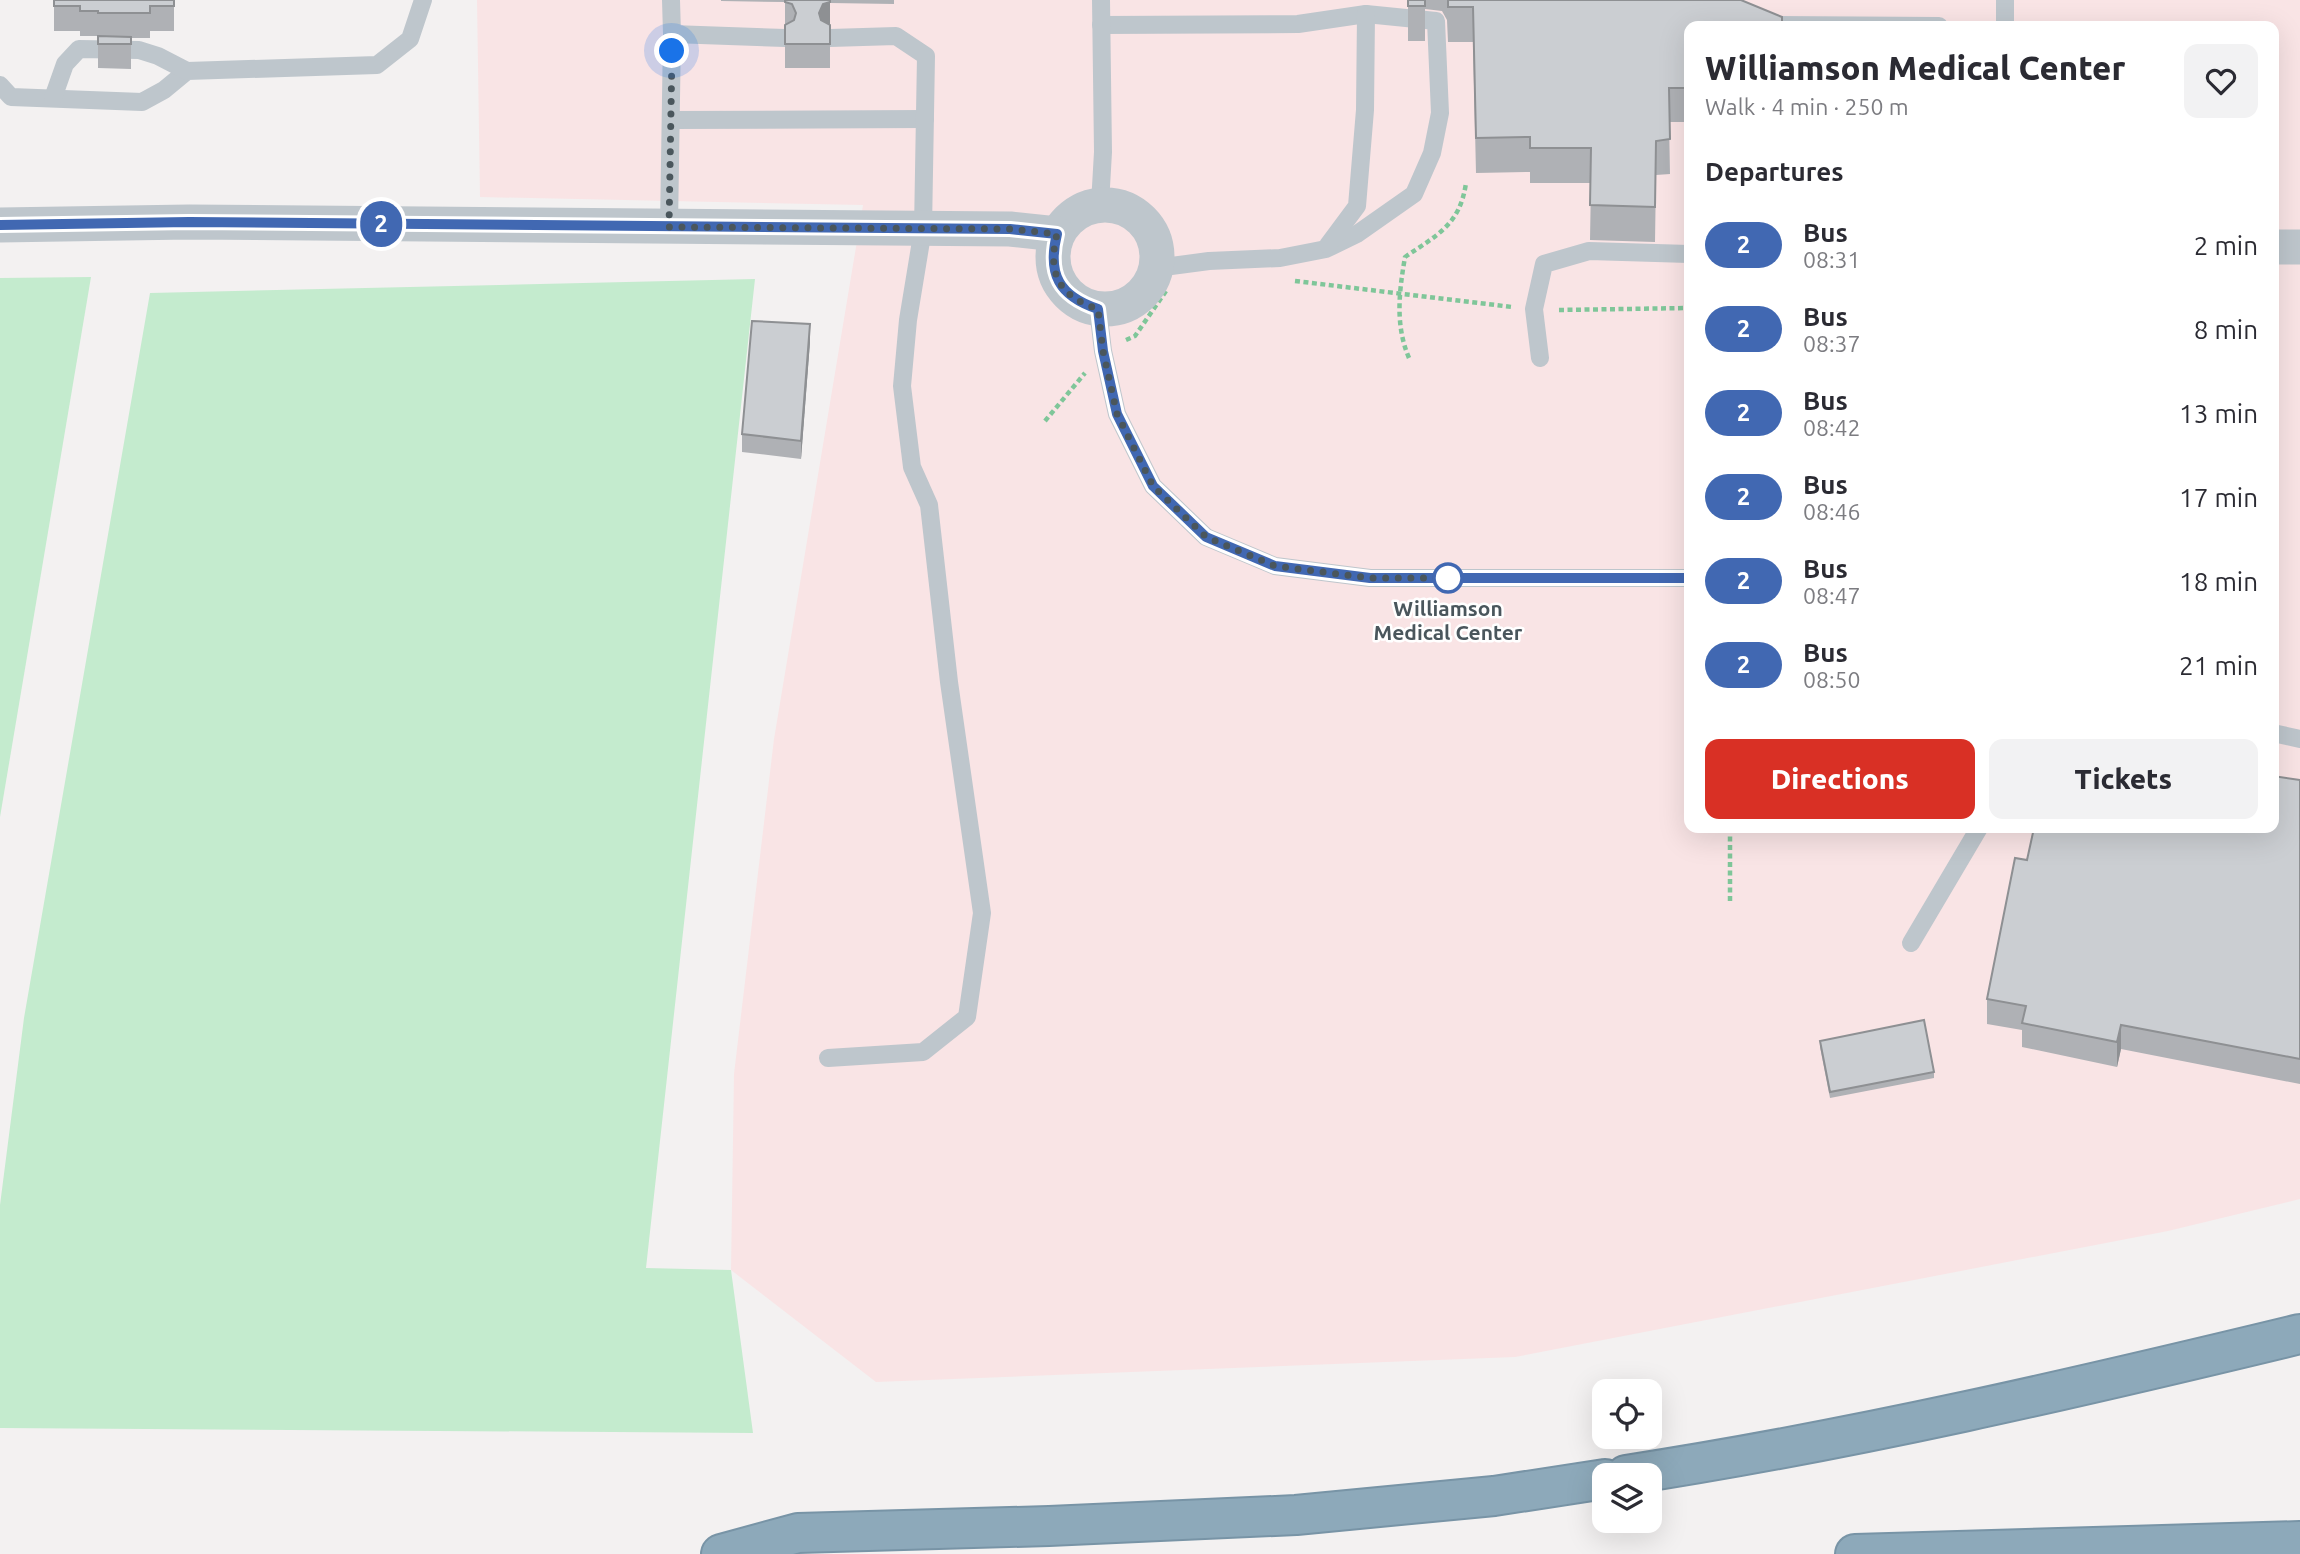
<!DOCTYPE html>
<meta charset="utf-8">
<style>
:root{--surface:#fff;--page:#f2f2f3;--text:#2b2b33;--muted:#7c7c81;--accent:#d93025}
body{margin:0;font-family:Ubuntu,sans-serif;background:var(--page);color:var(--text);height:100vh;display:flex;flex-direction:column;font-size:26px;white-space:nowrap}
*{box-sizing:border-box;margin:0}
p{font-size:23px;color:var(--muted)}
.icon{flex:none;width:38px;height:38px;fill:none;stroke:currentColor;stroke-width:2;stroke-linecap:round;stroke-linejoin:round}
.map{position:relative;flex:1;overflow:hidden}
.drawer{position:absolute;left:1684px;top:21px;width:595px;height:812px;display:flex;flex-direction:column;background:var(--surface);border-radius:14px;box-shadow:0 7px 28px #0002}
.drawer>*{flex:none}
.badge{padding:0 14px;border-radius:23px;font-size:24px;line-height:46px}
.fabs{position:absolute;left:1592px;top:1379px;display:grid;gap:14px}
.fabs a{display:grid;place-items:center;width:70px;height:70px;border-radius:14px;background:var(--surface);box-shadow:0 7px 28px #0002;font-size:35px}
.you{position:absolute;width:35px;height:35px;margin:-18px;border:5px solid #fff;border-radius:50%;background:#1a73e8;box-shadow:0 0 0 10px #1a73e833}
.map>.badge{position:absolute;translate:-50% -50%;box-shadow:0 0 0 4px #fff}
h2{padding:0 21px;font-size:26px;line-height:63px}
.round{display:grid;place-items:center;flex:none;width:74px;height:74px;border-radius:14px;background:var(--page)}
.headline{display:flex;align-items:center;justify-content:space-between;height:119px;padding:0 21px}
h1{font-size:33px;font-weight:800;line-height:52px}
.button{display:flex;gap:14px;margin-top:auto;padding:14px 21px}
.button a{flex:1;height:80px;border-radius:14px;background:var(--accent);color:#fff;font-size:28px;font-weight:800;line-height:80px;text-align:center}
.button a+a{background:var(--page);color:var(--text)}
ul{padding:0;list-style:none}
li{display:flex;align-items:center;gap:21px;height:84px;padding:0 21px}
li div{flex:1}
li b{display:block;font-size:26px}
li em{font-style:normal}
li .badge{min-width:77px;font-weight:700;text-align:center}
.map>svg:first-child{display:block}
.medical{fill:#f9e4e5;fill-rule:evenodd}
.green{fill:#c4ebce}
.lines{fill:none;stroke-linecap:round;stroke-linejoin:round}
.motorway-casing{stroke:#7894a6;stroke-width:42}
.path{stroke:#7fc699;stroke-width:4.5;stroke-dasharray:5 3.5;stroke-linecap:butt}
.service{stroke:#bec6cc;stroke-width:18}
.minor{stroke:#bec6cc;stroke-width:35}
.motorway{stroke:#8da9ba;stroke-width:38}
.wall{fill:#afb1b5}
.shaded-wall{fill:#8e9093}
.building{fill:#cbced2;stroke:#8e9093;stroke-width:2}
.line-casing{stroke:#fff;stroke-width:16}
.line{stroke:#4168b2;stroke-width:10}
.walk{stroke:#4a565c;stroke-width:7;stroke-dasharray:0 12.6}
.stop-dot{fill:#fff;stroke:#4168b2;stroke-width:3.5}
.labels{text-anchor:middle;stroke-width:5;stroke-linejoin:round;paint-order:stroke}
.stop-label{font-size:21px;font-weight:bold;fill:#4a565c;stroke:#fff}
</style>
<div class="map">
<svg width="2300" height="1554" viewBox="0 0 2300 1554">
<rect width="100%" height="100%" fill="#f3f1f1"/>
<!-- medical -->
<path class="medical" d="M477,0H2300V1199L2168,1231L1515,1357L876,1382L731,1270L734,1074L774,739L863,205L480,197ZM1689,26H2273V828H1689Z"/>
<!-- green -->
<g class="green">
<polygon points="91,277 0,817 0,278"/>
<polygon points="755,279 646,1268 731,1270 753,1433 0,1428 0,1205 24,1018 150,293"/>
</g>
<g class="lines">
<defs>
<g id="motorway">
<path d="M1626,1475C1853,1440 2077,1388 2300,1334"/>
<polyline points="721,1554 798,1533 1049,1526 1296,1515 1494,1496 1605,1479"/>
<polyline points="1855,1554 2300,1541"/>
</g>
</defs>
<!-- motorway casing -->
<use href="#motorway" class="motorway-casing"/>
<!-- path -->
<g class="path">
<polyline points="1295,281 1512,307"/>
<polyline points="1559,310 1689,308"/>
<polyline points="1126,340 1135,336 1166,291"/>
<path d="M1409,358C1395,325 1399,292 1405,257C1437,235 1460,225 1466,183"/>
<polyline points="1045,421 1085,373"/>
<polyline points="1730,828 1730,904"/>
</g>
<!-- service -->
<g class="service">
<polyline points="671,0 672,34"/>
<polyline points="2005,0 2005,26"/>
<polyline points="1101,25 1298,24 1366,14 1436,21 1440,113 1432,153 1414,194 1357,234 1326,249 1280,258 1209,261 1156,268"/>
<polyline points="1775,25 1939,26"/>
<polyline points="0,85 11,97 142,102 164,90 187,71 377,65 410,39 423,0"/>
<polyline points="53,98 65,64 79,49 139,50 158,56 187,71"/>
<polyline points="671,120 925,119"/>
<polyline points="1100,204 1103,152 1101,0"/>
<polyline points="669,227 672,34 785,38"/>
<polyline points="1328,245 1357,206 1365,110 1366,14"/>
<polyline points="1098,309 1103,351 1117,414 1153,486 1206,537 1275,566 1370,578 1689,578"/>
<polyline points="1540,358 1534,309 1544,264 1589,251 1689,254"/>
<polyline points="2273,733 2300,739"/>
<polyline points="1911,943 1979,828"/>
<polyline points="828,1058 923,1052 967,1017 982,913 949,682 929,505 912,467 902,386 908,320 923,229 926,56 896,36 830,38"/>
</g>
<!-- minor -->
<g class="minor">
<circle cx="1105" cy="257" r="52"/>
<polyline points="0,225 189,222 1010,229 1057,234"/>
<polyline points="2273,247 2300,247"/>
</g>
<!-- motorway -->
<use href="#motorway" class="motorway"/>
</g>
<!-- wall -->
<g class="wall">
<polygon points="54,0 174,0 174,31 150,31 150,38 131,38 131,69 98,68 98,36 80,36 80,31 54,31"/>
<polygon points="721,0 894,0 894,4 830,3 830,68 785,68 785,2 721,1"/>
<polygon points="1408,0 1741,0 1689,26 1689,122 1669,122 1670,174 1656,175 1655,242 1590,240 1591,183 1530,183 1530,172 1476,173 1473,42 1448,42 1447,20 1442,11 1425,9 1425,41 1408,41"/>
<polygon points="810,342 801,459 742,452 742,434"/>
<polygon points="2300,780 2300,1084 2121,1049 2117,1067 2022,1047 2022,1030 1987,1024 1987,999 2027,860"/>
<polygon points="1820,1041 1934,1072 1934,1078 1830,1098 1820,1047"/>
</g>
<!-- shaded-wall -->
<g class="shaded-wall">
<polygon points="830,2 830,27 823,29 819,13 823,4"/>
<polygon points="810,324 810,342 801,459 801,441"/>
<polygon points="2121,1025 2121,1049 2117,1067 2117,1042"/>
</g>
<!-- building -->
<g class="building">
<polygon points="54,0 174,0 174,6 150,6 150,13 98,13 98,11 80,11 80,6 54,6"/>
<polygon points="785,0 830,0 830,2 823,4 819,13 821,20 830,25 830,44 785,44 785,25 794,20 796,13 792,4 785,2"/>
<rect x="1408" y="0" width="17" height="6"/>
<polygon points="1448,0 1741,0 1782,17 1782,26 1689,26 1689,88 1669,88 1670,139 1656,141 1655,207 1590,205 1591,148 1530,148 1530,137 1476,138 1473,7 1448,7"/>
<polygon points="98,36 131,37 131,44 98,44"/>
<polygon points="752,321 810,324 801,441 742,434"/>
<polygon points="2273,776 2300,780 2300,1059 2121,1025 2117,1042 2022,1023 2026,1006 1987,999 2015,858 2027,860 2034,828 2273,828"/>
<polygon points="1924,1020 1934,1072 1830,1092 1820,1041"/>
</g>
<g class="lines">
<defs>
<path id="line" d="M0,225L189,222L1010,229L1057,234C1047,274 1059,296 1098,309L1103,351L1117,414L1153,486L1206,537L1275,566L1370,578H1689"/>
</defs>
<!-- line casing -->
<use href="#line" class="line-casing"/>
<!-- line -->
<use href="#line" class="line"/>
<!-- walk -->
<path class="walk" d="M672,51L669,227L1010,229L1057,234C1047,274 1059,296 1098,309L1103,351L1117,414L1153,486L1206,537L1275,566L1370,578H1448"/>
</g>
<!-- markers -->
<circle class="stop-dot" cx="1448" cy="578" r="14"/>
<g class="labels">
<!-- stop labels -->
<g class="stop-label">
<text x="1448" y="616">Williamson<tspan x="1448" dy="24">Medical Center</tspan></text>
</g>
</g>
</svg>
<div class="fabs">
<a><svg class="icon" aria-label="locate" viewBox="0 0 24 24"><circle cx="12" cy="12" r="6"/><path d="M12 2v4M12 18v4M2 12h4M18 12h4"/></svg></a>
<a><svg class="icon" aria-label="layers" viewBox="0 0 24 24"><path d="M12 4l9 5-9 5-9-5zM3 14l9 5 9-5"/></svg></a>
</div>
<div class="you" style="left:672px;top:51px"></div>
<b class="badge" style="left:381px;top:224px;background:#4168b2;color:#fff">2</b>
<section class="drawer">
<div class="headline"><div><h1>Williamson Medical Center</h1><p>Walk · 4 min · 250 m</p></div><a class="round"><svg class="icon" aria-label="heart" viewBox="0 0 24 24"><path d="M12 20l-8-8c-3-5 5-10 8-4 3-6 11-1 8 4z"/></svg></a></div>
<h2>Departures</h2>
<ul>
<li><span class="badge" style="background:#4168b2;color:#fff">2</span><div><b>Bus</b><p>08:31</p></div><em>2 min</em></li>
<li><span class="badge" style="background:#4168b2;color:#fff">2</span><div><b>Bus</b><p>08:37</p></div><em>8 min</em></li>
<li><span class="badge" style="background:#4168b2;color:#fff">2</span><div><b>Bus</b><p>08:42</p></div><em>13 min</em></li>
<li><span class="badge" style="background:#4168b2;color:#fff">2</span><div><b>Bus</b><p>08:46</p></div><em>17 min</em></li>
<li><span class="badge" style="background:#4168b2;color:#fff">2</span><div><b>Bus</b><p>08:47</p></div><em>18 min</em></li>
<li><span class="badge" style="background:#4168b2;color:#fff">2</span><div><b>Bus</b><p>08:50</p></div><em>21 min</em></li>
</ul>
<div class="button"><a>Directions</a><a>Tickets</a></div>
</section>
</div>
